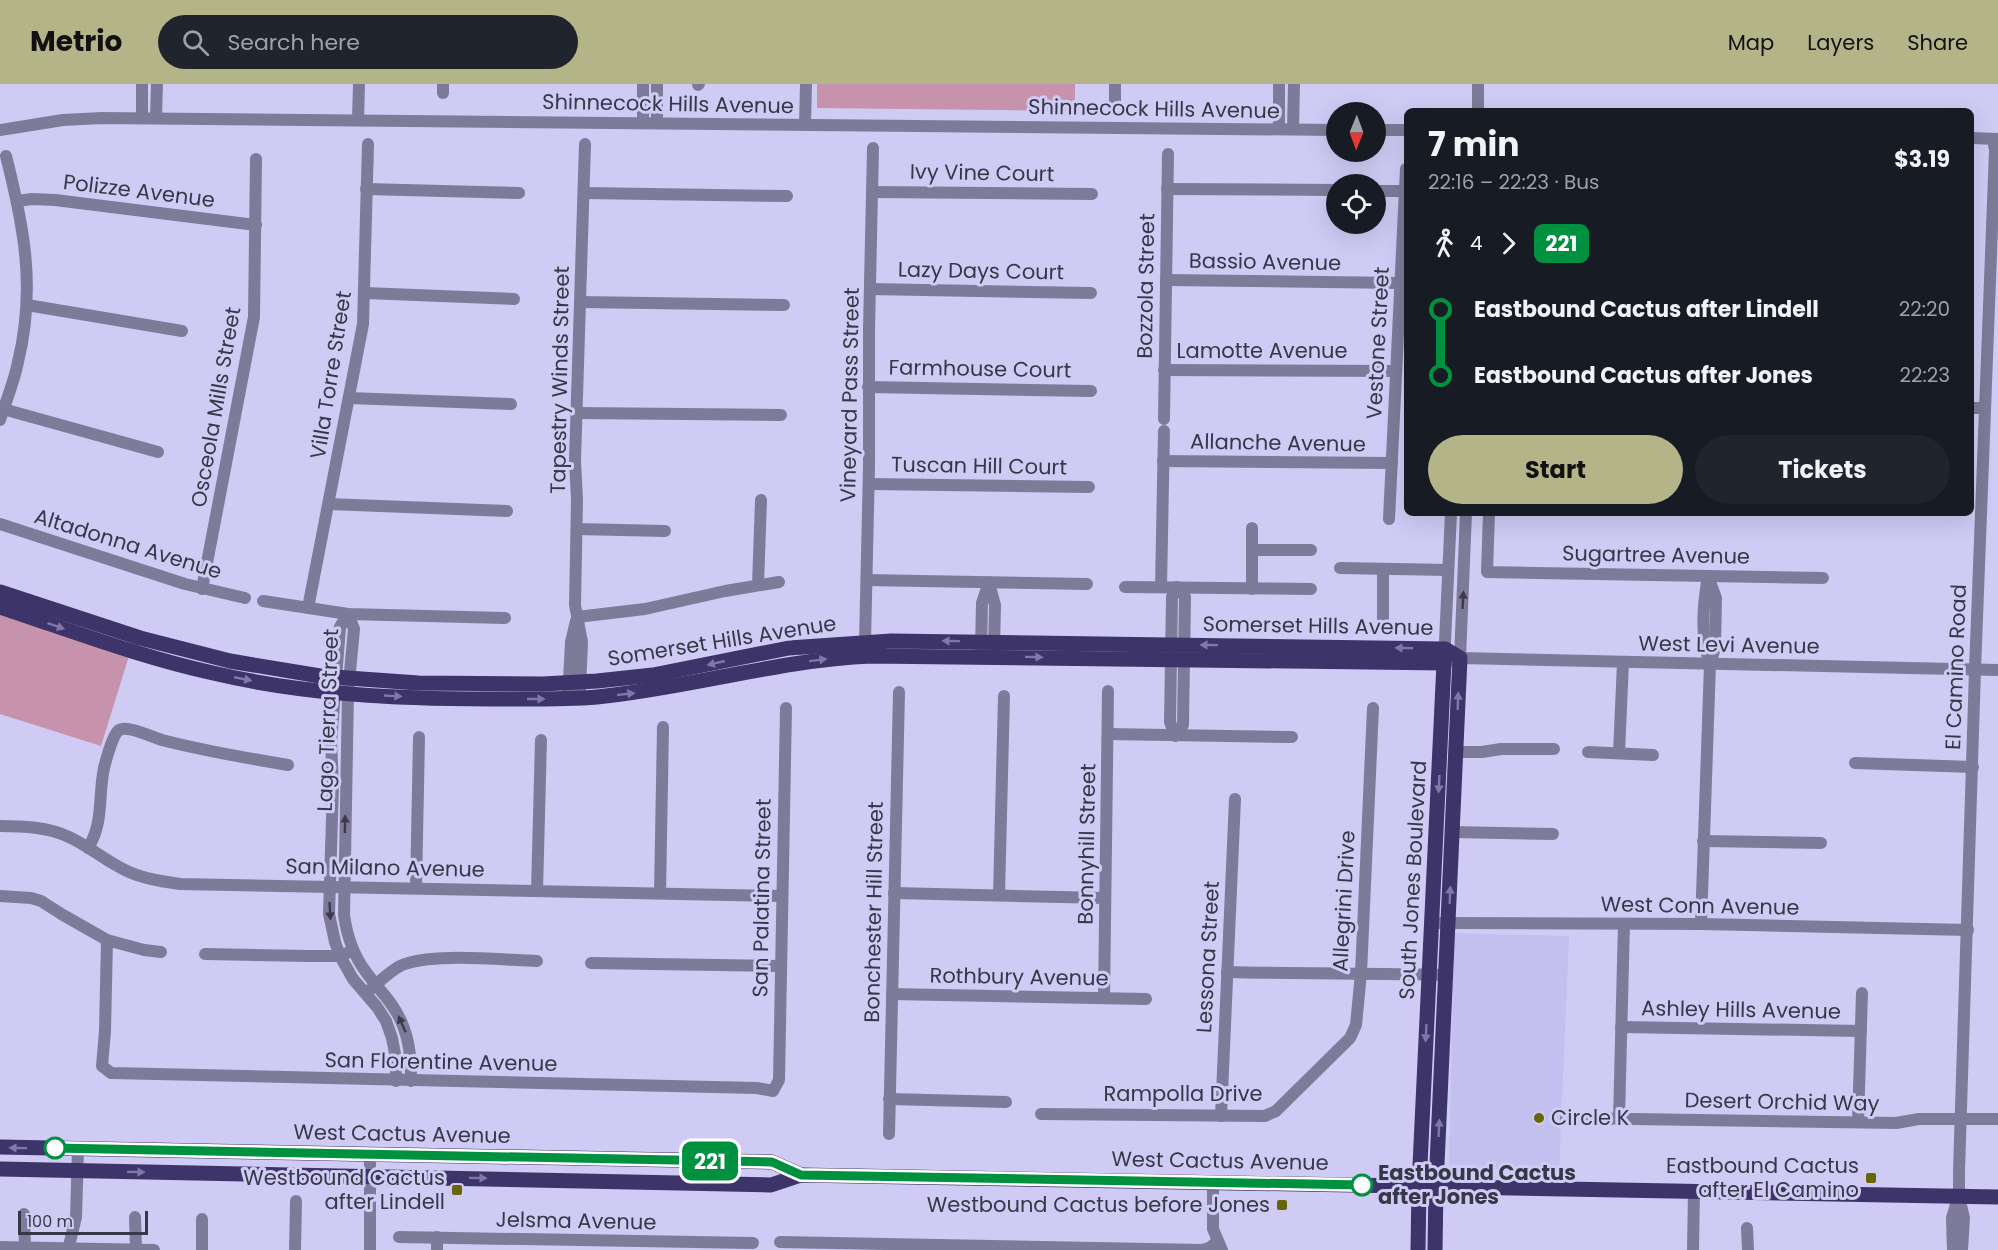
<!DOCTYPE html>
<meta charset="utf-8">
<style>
:root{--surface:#171b24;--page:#20242c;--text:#f1f3f6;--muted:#9ea1a6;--accent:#b3b487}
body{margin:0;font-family:Poppins,sans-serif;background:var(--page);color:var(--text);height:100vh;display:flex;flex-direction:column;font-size:22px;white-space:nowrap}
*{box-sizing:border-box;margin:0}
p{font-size:20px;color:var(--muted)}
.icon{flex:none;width:33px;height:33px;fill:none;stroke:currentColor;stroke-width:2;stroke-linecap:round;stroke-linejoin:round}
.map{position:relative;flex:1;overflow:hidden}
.panel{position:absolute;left:1404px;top:24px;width:570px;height:408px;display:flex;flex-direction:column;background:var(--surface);border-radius:9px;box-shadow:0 6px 24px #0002}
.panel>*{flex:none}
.badge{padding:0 12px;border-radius:9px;font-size:21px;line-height:39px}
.needle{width:39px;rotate:181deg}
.buttons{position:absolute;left:1326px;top:18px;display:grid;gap:12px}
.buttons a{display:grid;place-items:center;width:60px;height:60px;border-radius:50%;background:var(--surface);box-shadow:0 6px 24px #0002;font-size:30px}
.scale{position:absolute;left:18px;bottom:15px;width:130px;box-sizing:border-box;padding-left:6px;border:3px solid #383747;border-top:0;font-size:16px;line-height:21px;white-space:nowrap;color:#383747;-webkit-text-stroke:4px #cfcbf5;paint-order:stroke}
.map>.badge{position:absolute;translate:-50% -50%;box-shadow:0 0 0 3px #fff}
.legs{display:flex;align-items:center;gap:9px;height:66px;padding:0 24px;font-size:20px}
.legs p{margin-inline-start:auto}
.summary{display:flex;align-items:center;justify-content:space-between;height:102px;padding:0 24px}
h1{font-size:33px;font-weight:700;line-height:45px}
.primary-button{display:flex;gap:12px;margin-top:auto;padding:12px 24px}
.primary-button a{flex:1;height:69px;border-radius:36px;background:var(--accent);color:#111;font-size:24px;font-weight:700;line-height:69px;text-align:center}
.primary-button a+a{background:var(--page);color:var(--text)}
ul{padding:0 24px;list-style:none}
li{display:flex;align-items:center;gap:21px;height:66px;font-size:22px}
li i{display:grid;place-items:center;width:9px;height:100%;margin:0 8px;background:currentColor}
li i::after{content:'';width:15px;height:15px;margin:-8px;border:4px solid;border-radius:50%;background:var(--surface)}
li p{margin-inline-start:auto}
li:first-child i{background:linear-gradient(#0000 50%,currentColor 0)}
li:last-child i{background:linear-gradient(currentColor 50%,#0000 0)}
header{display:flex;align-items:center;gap:36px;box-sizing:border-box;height:84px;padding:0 30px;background:var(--accent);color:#111}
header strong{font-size:28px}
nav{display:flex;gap:33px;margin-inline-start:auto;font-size:21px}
.search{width:420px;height:54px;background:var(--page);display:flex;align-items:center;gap:15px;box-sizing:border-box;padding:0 21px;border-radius:33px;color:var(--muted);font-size:22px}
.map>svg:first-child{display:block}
.built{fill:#c3bfef}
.green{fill:#c792ab}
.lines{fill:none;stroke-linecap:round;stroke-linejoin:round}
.minor{stroke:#7e7b9a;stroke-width:12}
.major{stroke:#3d3469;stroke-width:15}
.oneway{fill:#3c3a4b}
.oneway2{fill:#7f78a8}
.line-1-casing{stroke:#fff;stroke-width:14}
.line-1{stroke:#009140;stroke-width:9}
.poi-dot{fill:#686600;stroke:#cfcbf5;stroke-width:2}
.stop-1-dot{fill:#fff;stroke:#009140;stroke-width:3}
.labels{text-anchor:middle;stroke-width:6;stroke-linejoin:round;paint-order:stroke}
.street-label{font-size:21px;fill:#383747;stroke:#cfcbf5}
.poi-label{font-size:21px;fill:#383747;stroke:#cfcbf5;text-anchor:end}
.stop-label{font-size:21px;font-weight:bold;fill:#383747;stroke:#cfcbf5;text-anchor:start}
</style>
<header>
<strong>Metrio</strong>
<div class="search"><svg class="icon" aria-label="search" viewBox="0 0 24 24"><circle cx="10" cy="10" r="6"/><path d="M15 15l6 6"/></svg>Search here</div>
<nav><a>Map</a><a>Layers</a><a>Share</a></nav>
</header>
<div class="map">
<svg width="1998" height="1166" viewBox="0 0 1998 1166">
<rect width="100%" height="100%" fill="#cfcbf5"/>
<!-- built -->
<polygon class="built" points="1454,849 1569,852 1559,1088 1449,1083"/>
<!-- green -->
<g class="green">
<polygon points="817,0 1075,0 1075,27 817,24"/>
<polygon points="0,531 129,572 101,662 0,630"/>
</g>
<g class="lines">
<!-- minor -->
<g class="minor">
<polyline points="657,0 657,39"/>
<polyline points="1478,0 1478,27"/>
<polyline points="698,1 699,0"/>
<polyline points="443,9 443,0"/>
<polyline points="1115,17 1115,0"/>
<polyline points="142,34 142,0"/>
<polyline points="156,34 157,0"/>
<polyline points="358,36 359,0"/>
<polyline points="643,39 643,0"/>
<polyline points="805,41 806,0"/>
<polyline points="1279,45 1279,0"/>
<polyline points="1293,45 1294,0"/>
<polyline points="0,46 63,36 102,34 1336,46"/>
<polyline points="1376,46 1407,46"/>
<polyline points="1971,54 1998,55"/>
<polyline points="366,105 519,109"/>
<polyline points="1167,105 1336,106"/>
<polyline points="1376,107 1405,107"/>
<polyline points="872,108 1092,110"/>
<polyline points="584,109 787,112"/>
<polyline points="17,117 32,115 55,116 256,141"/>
<polyline points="1166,196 1400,199"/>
<polyline points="870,205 1091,209"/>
<polyline points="365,209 514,215"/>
<polyline points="580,218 784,221"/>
<polyline points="27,221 182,247"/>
<polyline points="1164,286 1396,287"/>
<polyline points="868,303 1091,307"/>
<polyline points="349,314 511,320"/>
<polyline points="1971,324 1985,324"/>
<polyline points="3,325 158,368"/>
<polyline points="577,329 781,331"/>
<polyline points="1164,335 1168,70"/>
<path d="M0,336C6,317 14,298 18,278C36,204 24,143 6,72"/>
<polyline points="1163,377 1392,379"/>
<polyline points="869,400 1089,403"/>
<polyline points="329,420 507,427"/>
<polyline points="1451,429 1444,579 1460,574 1998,586"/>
<polyline points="1489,429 1487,488 1823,494"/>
<polyline points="1389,435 1406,85"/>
<polyline points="0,440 185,500 245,514"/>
<polyline points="577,445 665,447"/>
<polyline points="1252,466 1311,466"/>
<polyline points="1340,484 1448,486"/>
<path d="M1708,492C1703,521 1700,552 1710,580"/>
<polyline points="867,496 1087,500"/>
<polyline points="989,499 995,521 994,565"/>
<polyline points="758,501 761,416"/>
<polyline points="1125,503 1311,505"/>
<polyline points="1161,503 1164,347"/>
<polygon points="1177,503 1185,513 1183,641 1175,652 1170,638 1172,513"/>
<polyline points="202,505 254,233 256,75"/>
<polyline points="1252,505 1252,444"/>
<polyline points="263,517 348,530 505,534"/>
<polyline points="308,524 363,240 368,60"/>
<polyline points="348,530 340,543 331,659 333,702 329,830 335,858 340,872 353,895 377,923 386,937 392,954 396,975 396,997"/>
<path d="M348,530L354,545L348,609L344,831C347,852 353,871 366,888C378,905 393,918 401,937C410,957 411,976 411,997"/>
<polyline points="577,533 645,525 725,507 779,498"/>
<polyline points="1383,537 1383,485"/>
<polyline points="865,558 869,383 869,245 873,64"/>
<polyline points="981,565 982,519 989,498"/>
<polyline points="1460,574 1466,429"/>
<polyline points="580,607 582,558 575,521 577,416 575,376 585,60"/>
<polyline points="568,615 571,558 576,537"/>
<polyline points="1108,650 1292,653"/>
<polyline points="1456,668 1482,668 1501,665 1554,665"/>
<polyline points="1588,668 1653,671"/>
<polyline points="1619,669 1623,578"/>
<polyline points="1855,679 1973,683"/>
<path d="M0,742C23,742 48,743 69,753C87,761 103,775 121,784C139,794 159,797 180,800L782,812"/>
<polyline points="1452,748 1553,750"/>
<polyline points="1703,757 1821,759"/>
<path d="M88,764C104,739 98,712 104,684C106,676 113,650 119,646C128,641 152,653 162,656C204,667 246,674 288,681"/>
<polyline points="416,804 419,653"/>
<polyline points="537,807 541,656"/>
<polyline points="660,809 663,643"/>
<polyline points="894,809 1105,814"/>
<polyline points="999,811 1004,612"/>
<polyline points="0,812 31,814 41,817 63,831 107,856 144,866 161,868"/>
<polyline points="1439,839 1701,840 1968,846"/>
<polyline points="1701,840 1710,580 1715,564 1716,514 1708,492"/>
<polyline points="107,856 105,947 102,982 111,989 757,1004 773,1007 779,996 786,624"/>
<polyline points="205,870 307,872 340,872 347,869"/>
<polyline points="591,879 780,882"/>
<path d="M1227,888C1300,890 1373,889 1446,891"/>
<path d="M371,905C380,897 389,888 400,882C428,868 503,876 537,877"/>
<polyline points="892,910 1146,915"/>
<polyline points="1104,914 1108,607"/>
<polyline points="1621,943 1861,947"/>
<polyline points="889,1015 1006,1018"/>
<polyline points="1041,1030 1265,1032 1276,1027 1350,954 1356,941 1361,889 1373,624"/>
<polyline points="1221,1032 1235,715"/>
<polyline points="1566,1034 1896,1039 1919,1035 1998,1035"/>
<polyline points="1619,1034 1624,840"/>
<polyline points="1858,1038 1862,909"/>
<polyline points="889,1050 899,608"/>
<polyline points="1213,1098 1213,1145 1222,1166"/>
<polyline points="24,1130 25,1163"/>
<polyline points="135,1133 136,1166"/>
<polyline points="1747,1144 1748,1166"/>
<polyline points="399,1153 753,1159"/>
<polyline points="780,1158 1202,1166 1209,1164 1217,1158"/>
<polyline points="0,1163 154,1166"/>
<polyline points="68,1166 76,1133 78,1065"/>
<polyline points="202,1166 202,1135"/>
<polyline points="295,1166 296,1117"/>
<polyline points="370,1166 370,1070"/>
<polyline points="437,1166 437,1153"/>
<polyline points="1693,1166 1694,1107"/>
<polyline points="1953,1166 1952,1134 1958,1114"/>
<polyline points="1962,1166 1964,1134 1959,1113 1959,1087 1975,586 1995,66 1993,55"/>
</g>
<!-- major -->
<g class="major">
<polyline points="0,508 140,554 230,577 320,592 418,599 543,600 597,597 653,591 789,564 891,557 1445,565 1460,574 1436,1102 1435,1166"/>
<path d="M0,523C70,546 140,573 213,589C302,610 396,615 488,615C524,615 561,616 597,613C689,604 778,576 871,572L1444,579L1419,1102L1418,1166"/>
<polyline points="0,1063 772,1078 801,1091"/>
<polyline points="0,1085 771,1101 801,1091 1998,1113"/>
</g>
</g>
<!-- one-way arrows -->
<defs><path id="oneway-solid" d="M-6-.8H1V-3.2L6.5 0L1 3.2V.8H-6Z" transform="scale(1.5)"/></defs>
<g class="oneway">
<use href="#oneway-solid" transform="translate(1463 516) rotate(-87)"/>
<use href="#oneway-solid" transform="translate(345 740) rotate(-89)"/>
<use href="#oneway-solid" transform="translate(330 827) rotate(87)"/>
<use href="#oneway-solid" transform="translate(402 940) rotate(-114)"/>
</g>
<g class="oneway2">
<use href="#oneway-solid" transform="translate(56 542) rotate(19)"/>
<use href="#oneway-solid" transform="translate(951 557) rotate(-179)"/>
<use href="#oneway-solid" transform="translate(1209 561) rotate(-179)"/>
<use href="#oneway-solid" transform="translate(1404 564) rotate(-179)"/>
<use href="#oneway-solid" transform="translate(1034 573) rotate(1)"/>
<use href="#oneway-solid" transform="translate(818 576) rotate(-7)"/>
<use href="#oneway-solid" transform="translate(716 579) rotate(167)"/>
<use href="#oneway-solid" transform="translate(243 595) rotate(11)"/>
<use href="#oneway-solid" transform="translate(626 610) rotate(-6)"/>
<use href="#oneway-solid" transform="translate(393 612) rotate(3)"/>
<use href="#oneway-solid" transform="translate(536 615)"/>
<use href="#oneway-solid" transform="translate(1458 617) rotate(-88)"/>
<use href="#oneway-solid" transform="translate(1439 700) rotate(93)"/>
<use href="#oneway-solid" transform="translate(1450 811) rotate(-88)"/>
<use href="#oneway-solid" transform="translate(1426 949) rotate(93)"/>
<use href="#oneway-solid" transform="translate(1439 1044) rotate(-87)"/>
<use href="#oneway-solid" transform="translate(18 1064) rotate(-179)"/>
<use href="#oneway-solid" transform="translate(136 1088) rotate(1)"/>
<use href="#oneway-solid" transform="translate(478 1094) rotate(1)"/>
</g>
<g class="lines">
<defs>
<polyline id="line-1" points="55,1064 772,1078 801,1091 1362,1101"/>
</defs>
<!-- line-1 casing -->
<use href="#line-1" class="line-1-casing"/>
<!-- line-1 -->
<use href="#line-1" class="line-1"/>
</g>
<!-- markers -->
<g class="poi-dot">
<circle cx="1539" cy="1034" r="6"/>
<rect x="1865" y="1088" width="12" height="12" rx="3"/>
<rect x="451" y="1100" width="12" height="12" rx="3"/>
<rect x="1276" y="1115" width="12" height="12" rx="3"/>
</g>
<g class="stop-1-dot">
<circle cx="55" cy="1064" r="10"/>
<circle cx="1362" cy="1101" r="10"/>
</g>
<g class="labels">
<!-- street labels -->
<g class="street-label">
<text transform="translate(668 20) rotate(1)" y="7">Shinnecock Hills Avenue</text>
<text transform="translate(1154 25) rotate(1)" y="7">Shinnecock Hills Avenue</text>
<text transform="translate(982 89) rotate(1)" y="7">Ivy Vine Court</text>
<text transform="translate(139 107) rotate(7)" y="7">Polizze Avenue</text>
<text transform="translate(1265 178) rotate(1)" y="7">Bassio Avenue</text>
<text transform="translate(981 187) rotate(1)" y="7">Lazy Days Court</text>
<text transform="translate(1146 202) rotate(-89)" y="7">Bozzola Street</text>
<text transform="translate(1378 259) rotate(-87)" y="7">Vestone Street</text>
<text x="1262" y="274">Lamotte Avenue</text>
<text transform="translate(980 285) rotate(1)" y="7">Farmhouse Court</text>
<text transform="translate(331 291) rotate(-81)" y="7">Villa Torre Street</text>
<text transform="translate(560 296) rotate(-89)" y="7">Tapestry Winds Street</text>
<text transform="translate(850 311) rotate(-89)" y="7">Vineyard Pass Street</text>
<text transform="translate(216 323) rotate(-80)" y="7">Osceola Mills Street</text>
<text transform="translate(1278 359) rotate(1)" y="7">Allanche Avenue</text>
<text transform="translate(979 382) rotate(1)" y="7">Tuscan Hill Court</text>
<text transform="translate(128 460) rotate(17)" y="7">Altadonna Avenue</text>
<text transform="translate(1656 471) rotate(1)" y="7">Sugartree Avenue</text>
<text transform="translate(1318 542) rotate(1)" y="7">Somerset Hills Avenue</text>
<text transform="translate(722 557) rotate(-9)" y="7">Somerset Hills Avenue</text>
<text transform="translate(1729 561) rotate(1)" y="7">West Levi Avenue</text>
<text transform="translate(1956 583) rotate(-88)" y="7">El Camino Road</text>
<text transform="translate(328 636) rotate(-88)" y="7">Lago Tierra Street</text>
<text transform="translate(1087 760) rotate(-89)" y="7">Bonnyhill Street</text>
<text transform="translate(385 784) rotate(1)" y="7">San Milano Avenue</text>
<text transform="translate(1413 796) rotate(-87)" y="7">South Jones Boulevard</text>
<text transform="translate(762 814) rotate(-89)" y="7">San Palatina Street</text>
<text transform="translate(1344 817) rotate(-87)" y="7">Allegrini Drive</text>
<text transform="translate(1700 822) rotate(1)" y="7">West Conn Avenue</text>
<text transform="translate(874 828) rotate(-89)" y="7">Bonchester Hill Street</text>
<text transform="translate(1208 873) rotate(-87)" y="7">Lessona Street</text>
<text transform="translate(1019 893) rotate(1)" y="7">Rothbury Avenue</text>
<text transform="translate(1741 926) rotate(1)" y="7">Ashley Hills Avenue</text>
<text transform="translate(441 978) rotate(1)" y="7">San Florentine Avenue</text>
<text x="1183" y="1017">Rampolla Drive</text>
<text transform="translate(1782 1018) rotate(1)" y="7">Desert Orchid Way</text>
<text transform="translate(402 1050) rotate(1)" y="7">West Cactus Avenue</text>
<text transform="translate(1220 1077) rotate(1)" y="7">West Cactus Avenue</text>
<text transform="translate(576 1137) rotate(1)" y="7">Jelsma Avenue</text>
</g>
<!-- poi labels -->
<g class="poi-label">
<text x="1551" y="1041" text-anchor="start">Circle K</text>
<text x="1859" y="1089">Eastbound Cactus<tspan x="1859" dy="24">after El Camino</tspan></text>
<text x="445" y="1101">Westbound Cactus<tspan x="445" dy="24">after Lindell</tspan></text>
<text x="1270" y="1128">Westbound Cactus before Jones</text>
</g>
<!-- stop labels -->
<g class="stop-label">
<text x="1378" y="1096">Eastbound Cactus<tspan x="1378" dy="24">after Jones</tspan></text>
</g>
</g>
</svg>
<div class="buttons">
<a><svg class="needle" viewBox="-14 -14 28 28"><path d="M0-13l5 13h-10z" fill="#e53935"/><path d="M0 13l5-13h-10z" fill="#9ea1a6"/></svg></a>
<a><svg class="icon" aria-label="locate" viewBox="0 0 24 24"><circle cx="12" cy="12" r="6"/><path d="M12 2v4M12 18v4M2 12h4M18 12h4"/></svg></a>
</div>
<div class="scale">100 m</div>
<b class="badge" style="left:710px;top:1077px;background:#009140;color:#fff">221</b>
<section class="panel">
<div class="summary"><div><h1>7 min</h1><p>22:16 – 22:23 · Bus</p></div><b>$3.19</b></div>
<div class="legs"><svg class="icon" aria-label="walk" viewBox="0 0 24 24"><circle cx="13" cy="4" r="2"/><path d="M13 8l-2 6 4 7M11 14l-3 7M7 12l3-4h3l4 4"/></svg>4<svg class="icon" aria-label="forward" viewBox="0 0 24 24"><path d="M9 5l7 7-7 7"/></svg><b class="badge" style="background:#009140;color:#fff">221</b></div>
<ul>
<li><i style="color:#009140"></i><b>Eastbound Cactus after Lindell</b><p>22:20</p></li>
<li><i style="color:#009140"></i><b>Eastbound Cactus after Jones</b><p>22:23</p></li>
</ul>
<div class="primary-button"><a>Start</a><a>Tickets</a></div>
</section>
</div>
